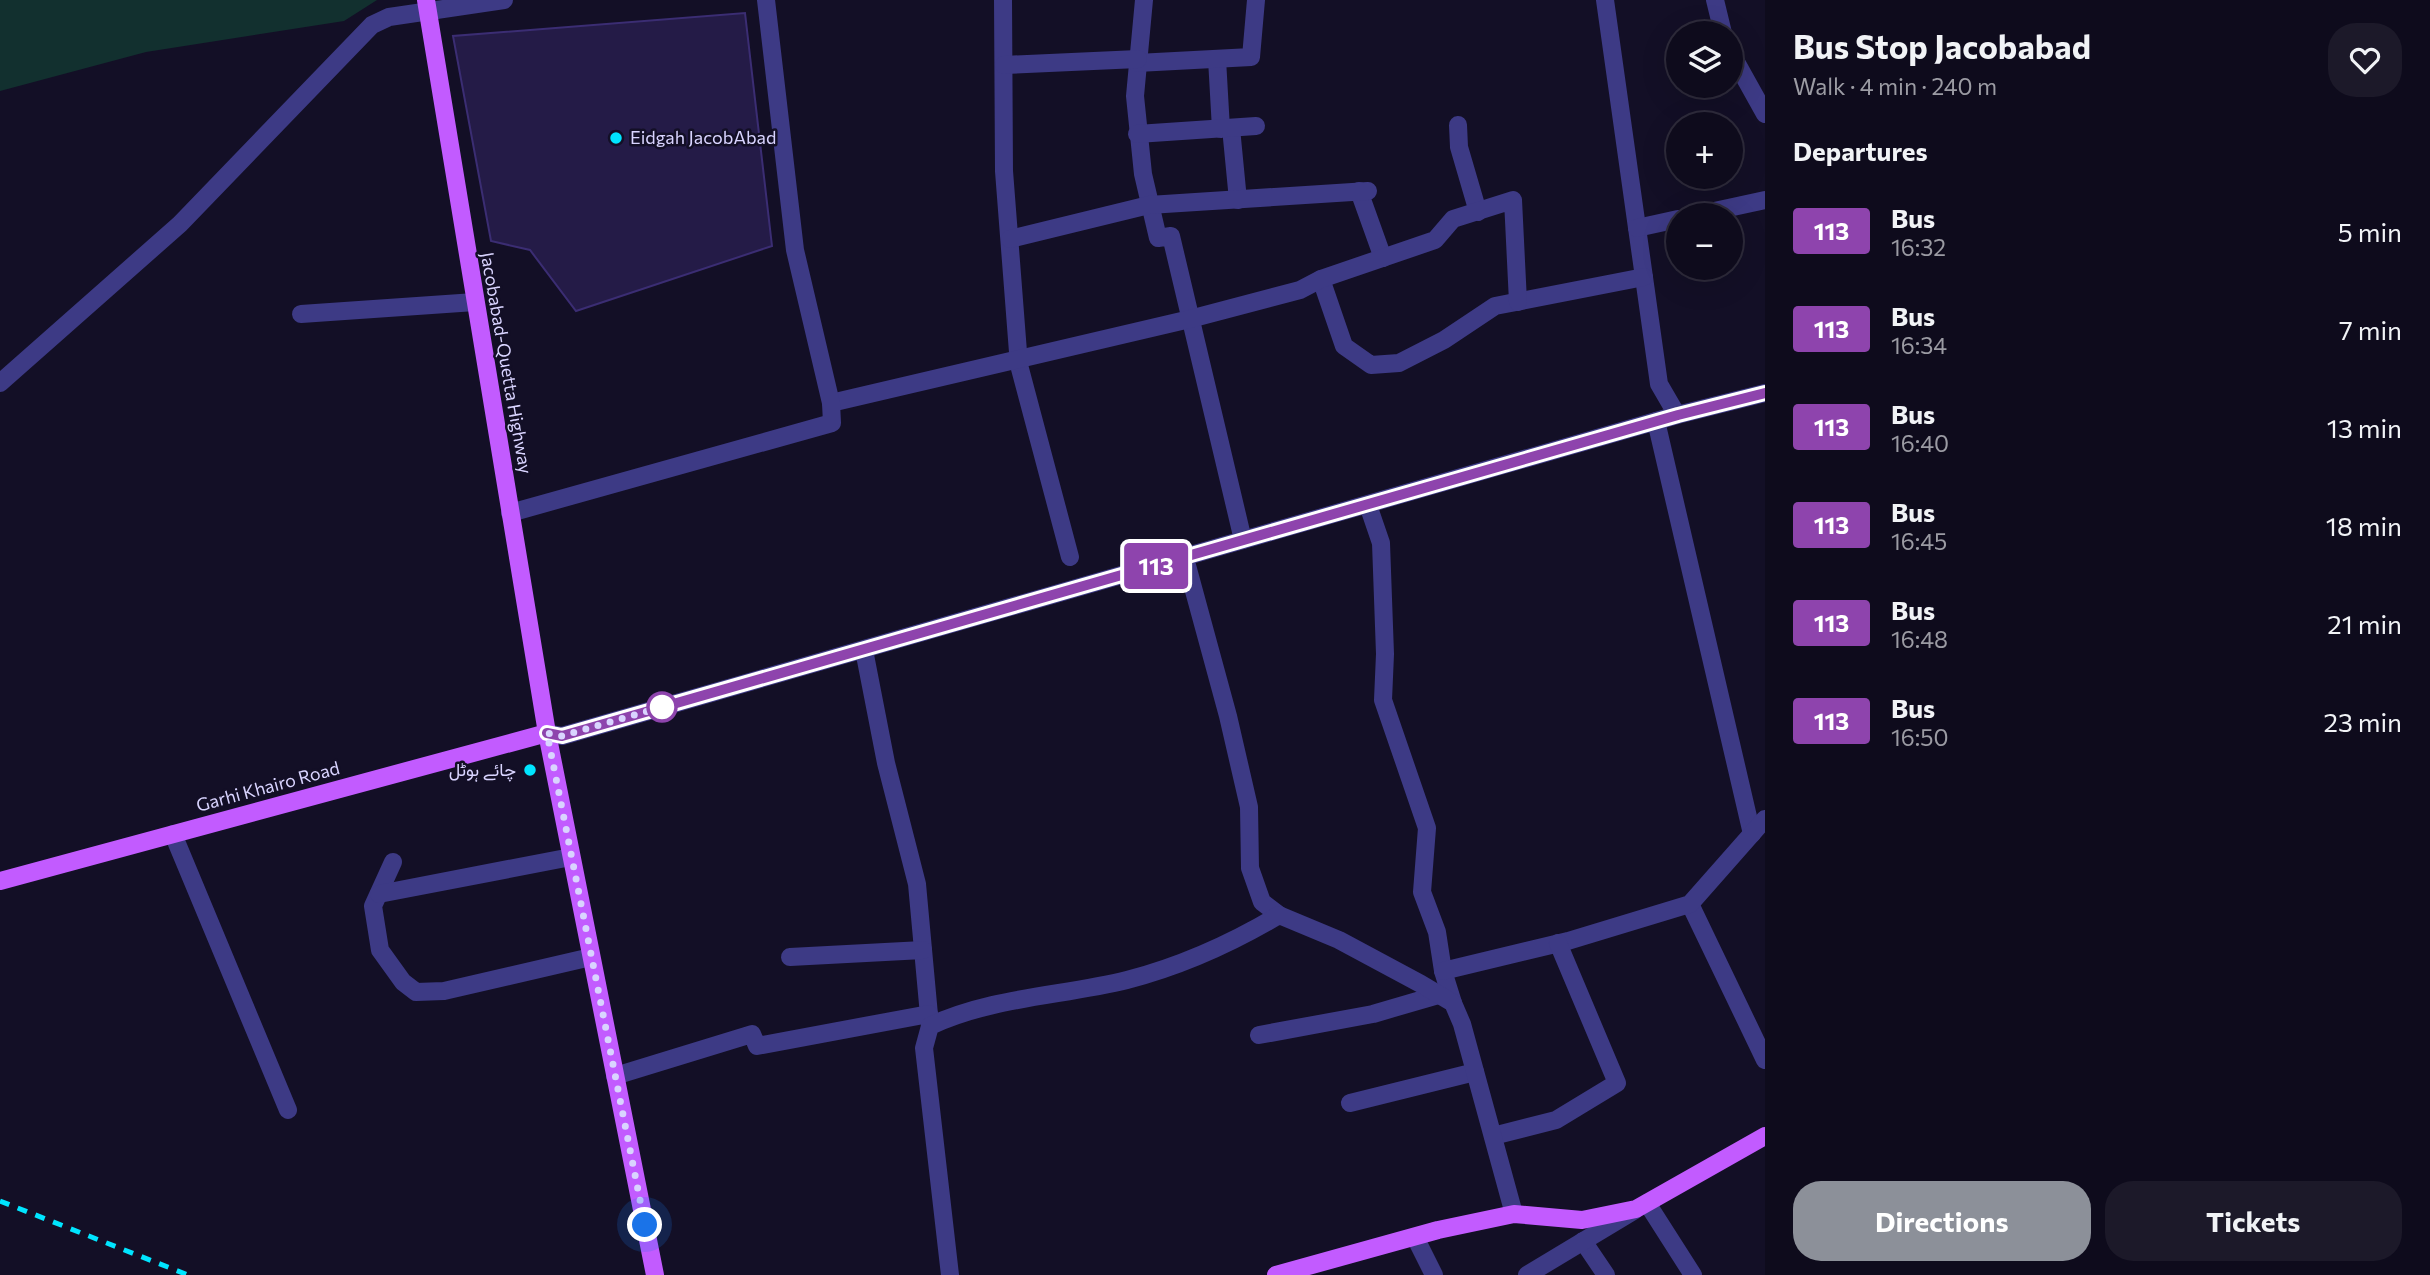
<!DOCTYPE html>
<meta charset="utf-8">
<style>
:root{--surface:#0e0b1c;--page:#1c1929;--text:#f1f3f6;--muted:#9b9ba3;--line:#2e2b3b;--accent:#8c9099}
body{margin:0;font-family:Commissioner,Vazirmatn,sans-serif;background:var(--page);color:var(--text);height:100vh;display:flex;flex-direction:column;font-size:26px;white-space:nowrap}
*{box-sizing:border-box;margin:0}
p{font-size:23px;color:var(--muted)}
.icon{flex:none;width:38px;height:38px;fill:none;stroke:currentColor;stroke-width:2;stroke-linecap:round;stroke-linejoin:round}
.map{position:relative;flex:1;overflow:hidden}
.details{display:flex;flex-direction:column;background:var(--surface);width:665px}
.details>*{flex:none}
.badge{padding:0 14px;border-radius:5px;font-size:24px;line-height:46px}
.tools{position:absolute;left:1666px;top:21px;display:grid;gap:14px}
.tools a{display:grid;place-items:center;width:77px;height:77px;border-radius:50%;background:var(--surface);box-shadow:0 7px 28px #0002,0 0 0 2px var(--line);font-size:35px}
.you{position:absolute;width:35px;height:35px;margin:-18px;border:5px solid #fff;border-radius:50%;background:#1a73e8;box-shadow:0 0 0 10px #1a73e833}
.map>.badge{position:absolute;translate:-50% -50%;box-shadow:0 0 0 4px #fff}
h2{padding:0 28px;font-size:26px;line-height:63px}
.round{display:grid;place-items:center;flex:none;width:74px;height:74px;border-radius:28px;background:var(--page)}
.summary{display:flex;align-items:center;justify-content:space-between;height:119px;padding:0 28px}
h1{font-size:33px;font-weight:700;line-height:52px}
.button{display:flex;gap:14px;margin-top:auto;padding:14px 28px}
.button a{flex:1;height:80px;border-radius:28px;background:var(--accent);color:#fff;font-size:28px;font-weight:700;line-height:80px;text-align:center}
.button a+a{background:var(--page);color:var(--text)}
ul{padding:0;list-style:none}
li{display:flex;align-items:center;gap:21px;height:98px;padding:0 28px}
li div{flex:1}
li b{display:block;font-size:26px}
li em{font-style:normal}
li .badge{min-width:77px;font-weight:700;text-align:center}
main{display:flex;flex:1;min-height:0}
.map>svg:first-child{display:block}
.green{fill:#12302f}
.building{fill:#241b47;stroke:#3b2d73;stroke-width:2}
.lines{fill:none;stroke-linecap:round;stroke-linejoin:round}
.minor{stroke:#3d3a85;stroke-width:18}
.major{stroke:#c25bff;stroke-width:18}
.rail{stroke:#00e5ff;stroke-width:5;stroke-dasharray:10 9;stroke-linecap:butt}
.line-casing{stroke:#fff;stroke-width:16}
.line{stroke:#8e44ad;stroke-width:10}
.walk{stroke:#d9d4ff;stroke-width:7;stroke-dasharray:0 12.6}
.poi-dot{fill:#00e5ff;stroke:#130f26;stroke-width:2.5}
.stop-dot{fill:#fff;stroke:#8e44ad;stroke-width:3.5}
.labels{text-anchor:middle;stroke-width:5;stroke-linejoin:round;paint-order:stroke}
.poi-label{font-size:18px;fill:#d9d4ff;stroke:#130f26;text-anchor:start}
.street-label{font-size:18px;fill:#d9d4ff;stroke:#130f26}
</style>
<main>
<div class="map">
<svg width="1765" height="1275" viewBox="0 0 1765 1275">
<rect width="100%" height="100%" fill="#130f26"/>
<!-- green -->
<polygon class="green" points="0,0 377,0 344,21 146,52 0,91"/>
<!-- building -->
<polygon class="building" points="745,13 772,246 576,311 530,250 491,241 453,36"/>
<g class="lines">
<!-- minor -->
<g class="minor">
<polyline points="1003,0 1004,171 1019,365 1070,557"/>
<polyline points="1144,0 1135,96 1143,174 1158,238 1171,236 1243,540"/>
<polyline points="1605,0 1659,384 1677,415"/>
<polyline points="1715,0 1723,33"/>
<polyline points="1731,53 1765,114"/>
<polyline points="1217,59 1221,129"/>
<polyline points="1137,63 1251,57 1256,0"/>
<polyline points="1004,65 1138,59"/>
<polyline points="1458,125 1459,147 1478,212"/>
<polyline points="1231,128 1238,200"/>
<polyline points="1137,134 1256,126"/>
<polyline points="1359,191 1383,258"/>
<polyline points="1696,215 1765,200"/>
<polyline points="1637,228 1678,219"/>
<polyline points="1010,239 1149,205 1368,191"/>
<polyline points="1321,279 1344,346 1371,365 1399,363 1444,340 1495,306 1644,277"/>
<polyline points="301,314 475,302"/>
<polyline points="0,383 180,224 372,25 389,17 504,0"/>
<polyline points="831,403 1190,319 1300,290 1321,279 1435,240 1453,219 1513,200 1518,302"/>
<polyline points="1656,421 1752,834"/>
<polyline points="1368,505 1381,543 1385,654 1383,700 1427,828 1422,892 1437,932 1443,971 1453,1003"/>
<polyline points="510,513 832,423 831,403 795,250 766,0"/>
<polyline points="1185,558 1228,716 1249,807 1250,868 1262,902 1279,915"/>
<polyline points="864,650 886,763 917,884 930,1026"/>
<polyline points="547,733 562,736 1677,415 1765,393"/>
<polyline points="173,834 288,1110"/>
<polyline points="393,862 373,906 380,950 403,982 416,992 444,991 591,957"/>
<polyline points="379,894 571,857"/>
<polyline points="1690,904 1765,1060"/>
<polyline points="790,957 923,950"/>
<polyline points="1443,971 1568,941 1690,904 1765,819"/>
<polyline points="1259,1035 1373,1014 1438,995"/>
<polyline points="615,1076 752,1034 757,1046 929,1014"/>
<polyline points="1350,1103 1475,1072"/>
<polyline points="1493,1136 1556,1120 1617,1083 1558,943"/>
<polyline points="1647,1203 1693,1275"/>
<polyline points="1415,1237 1434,1275"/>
<polyline points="1583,1241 1606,1275"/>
<path d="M950,1275L924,1048L930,1026C992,997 1062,996 1127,980C1181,966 1232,943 1279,915L1339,940L1421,984L1453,1003L1462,1024L1514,1214"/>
<polyline points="1527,1275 1635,1210"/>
</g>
<!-- major -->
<g class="major">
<polyline points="426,0 547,733 655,1275"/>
<polyline points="0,881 547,733"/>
<polyline points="1276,1275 1438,1230 1514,1214 1582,1220 1636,1209 1765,1136"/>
</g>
<!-- rail -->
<polyline class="rail" points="0,1201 188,1275"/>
</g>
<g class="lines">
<defs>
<polyline id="line" points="547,733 562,736 1678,415 1765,393"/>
</defs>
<!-- line casing -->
<use href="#line" class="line-casing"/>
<!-- line -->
<use href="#line" class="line"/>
<!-- walk -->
<polyline class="walk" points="645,1225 547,733 562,736 662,707"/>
</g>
<!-- markers -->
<g class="poi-dot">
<circle cx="616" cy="138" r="7"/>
<circle cx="530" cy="770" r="7"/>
</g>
<circle class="stop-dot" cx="662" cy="707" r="14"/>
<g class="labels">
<!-- poi labels -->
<g class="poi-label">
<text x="630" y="144">Eidgah JacobAbad</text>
<text x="516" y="776" text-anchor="end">چائے ہوٹل</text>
</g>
<!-- street labels -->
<g class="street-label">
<text transform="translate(506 363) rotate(80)" y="6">Jacobabad-Quetta Highway</text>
<text transform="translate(268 787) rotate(-15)" y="6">Garhi Khairo Road</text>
</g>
</g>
</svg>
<div class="tools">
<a><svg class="icon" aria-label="layers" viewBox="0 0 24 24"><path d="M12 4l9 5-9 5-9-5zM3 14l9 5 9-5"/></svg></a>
<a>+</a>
<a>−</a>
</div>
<div class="you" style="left:645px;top:1225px"></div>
<b class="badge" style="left:1156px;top:566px;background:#8e44ad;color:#fff">113</b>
</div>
<section class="details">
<div class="summary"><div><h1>Bus Stop Jacobabad</h1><p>Walk · 4 min · 240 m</p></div><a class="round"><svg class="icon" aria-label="heart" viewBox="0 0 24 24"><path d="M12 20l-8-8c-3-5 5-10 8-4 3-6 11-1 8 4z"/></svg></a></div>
<h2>Departures</h2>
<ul>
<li><span class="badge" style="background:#8e44ad;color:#fff">113</span><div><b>Bus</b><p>16:32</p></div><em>5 min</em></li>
<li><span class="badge" style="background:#8e44ad;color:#fff">113</span><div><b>Bus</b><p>16:34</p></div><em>7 min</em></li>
<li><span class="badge" style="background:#8e44ad;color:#fff">113</span><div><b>Bus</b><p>16:40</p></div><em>13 min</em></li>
<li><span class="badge" style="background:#8e44ad;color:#fff">113</span><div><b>Bus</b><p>16:45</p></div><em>18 min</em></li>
<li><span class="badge" style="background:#8e44ad;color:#fff">113</span><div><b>Bus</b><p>16:48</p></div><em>21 min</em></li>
<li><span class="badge" style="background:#8e44ad;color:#fff">113</span><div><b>Bus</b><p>16:50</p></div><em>23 min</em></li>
</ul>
<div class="button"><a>Directions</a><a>Tickets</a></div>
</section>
</main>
